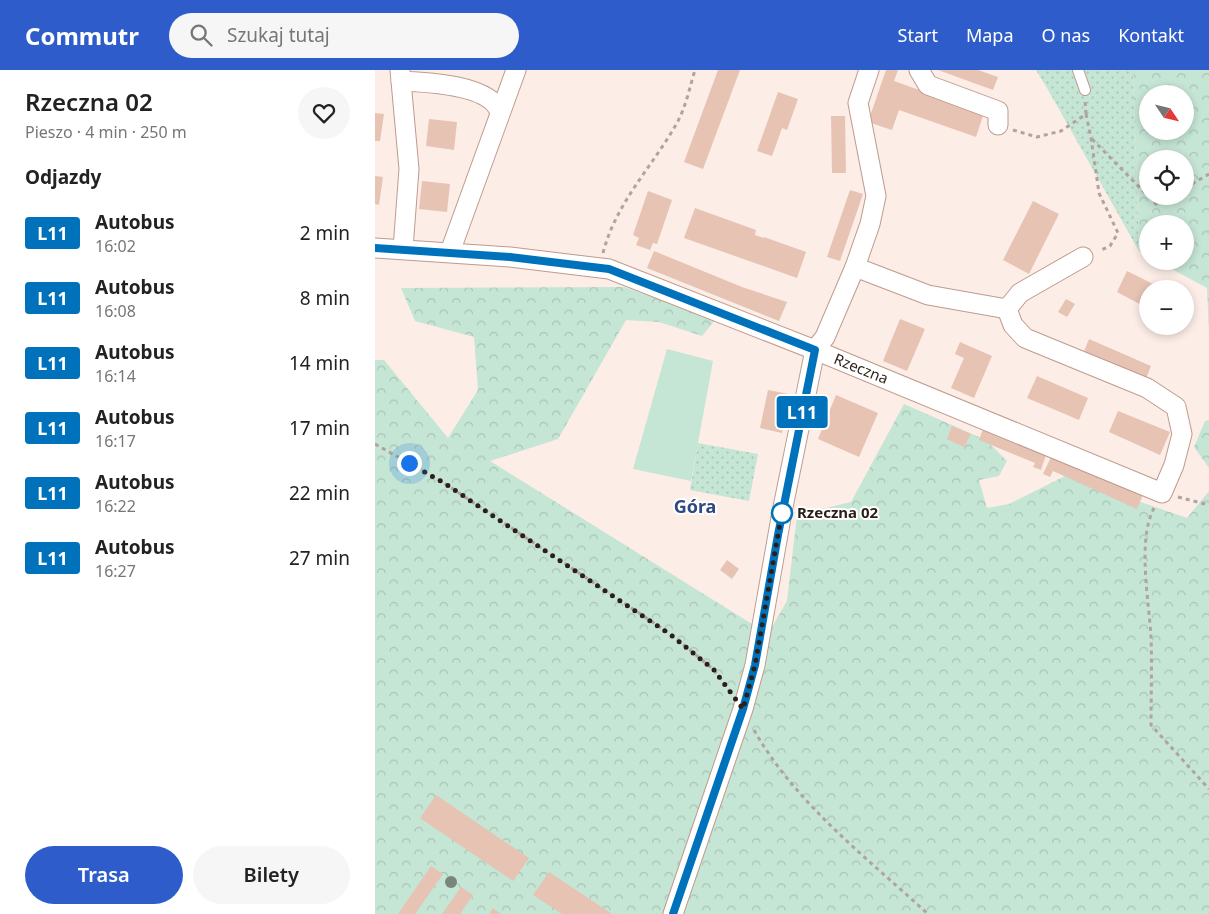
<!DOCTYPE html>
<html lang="pl">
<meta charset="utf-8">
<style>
:root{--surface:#fff;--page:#f6f6f6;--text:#222;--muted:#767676;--accent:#2e5ccb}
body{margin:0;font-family:"Noto Sans",sans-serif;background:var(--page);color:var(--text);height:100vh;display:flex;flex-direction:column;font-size:19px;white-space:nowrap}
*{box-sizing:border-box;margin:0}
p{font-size:16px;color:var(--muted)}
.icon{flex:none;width:28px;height:28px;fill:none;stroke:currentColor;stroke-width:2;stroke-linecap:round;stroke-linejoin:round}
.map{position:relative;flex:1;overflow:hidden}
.panel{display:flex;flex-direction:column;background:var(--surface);width:375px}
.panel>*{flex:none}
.badge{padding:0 10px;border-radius:4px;font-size:18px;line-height:32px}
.needle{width:32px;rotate:125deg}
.tools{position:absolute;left:764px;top:15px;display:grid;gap:10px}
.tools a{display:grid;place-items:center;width:55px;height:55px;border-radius:50%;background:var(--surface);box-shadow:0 2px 8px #0003;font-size:25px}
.you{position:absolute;width:25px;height:25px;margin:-12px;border:4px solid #fff;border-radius:50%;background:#1a73e8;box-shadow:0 0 0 8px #1a73e833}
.map>.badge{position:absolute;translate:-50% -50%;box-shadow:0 0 0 2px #fff}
h2{padding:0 25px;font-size:19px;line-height:45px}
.round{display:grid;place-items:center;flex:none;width:52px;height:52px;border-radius:26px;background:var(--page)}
.headline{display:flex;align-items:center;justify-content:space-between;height:85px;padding:0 25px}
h1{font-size:24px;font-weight:600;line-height:38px}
.primary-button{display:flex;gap:10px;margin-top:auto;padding:10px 25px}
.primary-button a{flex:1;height:58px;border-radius:30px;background:var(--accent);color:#fff;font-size:20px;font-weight:600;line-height:58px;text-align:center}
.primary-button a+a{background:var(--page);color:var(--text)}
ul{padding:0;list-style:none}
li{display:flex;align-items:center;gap:15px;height:65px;padding:0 25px}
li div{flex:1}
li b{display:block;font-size:19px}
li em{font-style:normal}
li .badge{min-width:55px;font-weight:700;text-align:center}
header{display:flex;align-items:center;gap:30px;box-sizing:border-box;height:70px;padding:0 25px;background:var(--accent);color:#fff}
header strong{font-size:24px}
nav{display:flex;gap:28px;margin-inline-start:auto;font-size:18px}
.search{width:350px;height:45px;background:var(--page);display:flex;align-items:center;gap:12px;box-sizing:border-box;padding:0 18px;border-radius:28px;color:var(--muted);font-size:19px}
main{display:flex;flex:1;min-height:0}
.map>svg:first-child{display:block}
.grass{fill:url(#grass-dots)}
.forest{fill:url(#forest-crowns);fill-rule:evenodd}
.pitch{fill:#c5e5d5}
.building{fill:#e7c3b4}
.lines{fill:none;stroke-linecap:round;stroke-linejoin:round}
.lane-casing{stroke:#be9b8d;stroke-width:12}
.street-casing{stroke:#be9b8d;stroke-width:21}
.path{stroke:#b1a39d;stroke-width:3;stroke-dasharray:4 4;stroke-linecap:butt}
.lane{stroke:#fff;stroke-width:10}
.street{stroke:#fff;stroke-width:19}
.tree{fill:#79867c}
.line-casing{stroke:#fff;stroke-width:11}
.line{stroke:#0072bc;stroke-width:8}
.walk{stroke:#2c1f19;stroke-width:5;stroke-dasharray:0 9}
.stop-dot{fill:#fff;stroke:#0072bc;stroke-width:2.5}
.labels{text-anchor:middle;stroke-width:4;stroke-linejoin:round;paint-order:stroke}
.street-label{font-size:15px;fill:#2c1f19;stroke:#fff}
.stop-label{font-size:15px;font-weight:bold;fill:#2c1f19;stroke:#fff;text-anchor:start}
.quarter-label{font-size:18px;font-weight:bold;fill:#2f4981;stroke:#fff}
</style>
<header>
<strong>Commutr</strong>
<div class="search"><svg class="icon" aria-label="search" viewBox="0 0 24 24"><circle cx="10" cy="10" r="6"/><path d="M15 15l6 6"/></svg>Szukaj tutaj</div>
<nav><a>Start</a><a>Mapa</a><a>O nas</a><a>Kontakt</a></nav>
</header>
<main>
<section class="panel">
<div class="headline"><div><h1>Rzeczna 02</h1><p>Pieszo · 4 min · 250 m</p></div><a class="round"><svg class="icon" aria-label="heart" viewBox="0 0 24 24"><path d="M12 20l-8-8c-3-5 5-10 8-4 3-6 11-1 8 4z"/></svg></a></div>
<h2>Odjazdy</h2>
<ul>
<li><span class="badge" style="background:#0072bc;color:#fff">L11</span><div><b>Autobus</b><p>16:02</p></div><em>2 min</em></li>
<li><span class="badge" style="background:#0072bc;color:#fff">L11</span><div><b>Autobus</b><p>16:08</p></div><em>8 min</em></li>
<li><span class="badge" style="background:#0072bc;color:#fff">L11</span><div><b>Autobus</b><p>16:14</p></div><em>14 min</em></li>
<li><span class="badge" style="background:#0072bc;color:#fff">L11</span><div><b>Autobus</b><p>16:17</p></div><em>17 min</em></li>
<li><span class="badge" style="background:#0072bc;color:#fff">L11</span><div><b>Autobus</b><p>16:22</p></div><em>22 min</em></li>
<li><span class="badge" style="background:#0072bc;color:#fff">L11</span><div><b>Autobus</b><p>16:27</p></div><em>27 min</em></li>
</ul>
<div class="primary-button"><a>Trasa</a><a>Bilety</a></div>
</section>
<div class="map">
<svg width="834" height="844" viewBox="0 0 834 844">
<defs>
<pattern id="grass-dots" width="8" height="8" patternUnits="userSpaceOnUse" patternTransform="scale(1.25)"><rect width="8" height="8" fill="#c5e5d5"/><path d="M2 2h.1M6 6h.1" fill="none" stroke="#a9c4b6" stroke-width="1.8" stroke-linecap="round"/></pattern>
<pattern id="forest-crowns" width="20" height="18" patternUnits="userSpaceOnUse" patternTransform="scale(1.25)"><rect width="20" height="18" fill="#c5e5d5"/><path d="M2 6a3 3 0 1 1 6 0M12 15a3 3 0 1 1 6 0" fill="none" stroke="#a9c4b6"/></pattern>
</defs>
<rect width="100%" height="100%" fill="#fcede7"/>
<!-- grass -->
<g class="grass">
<polygon points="661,0 758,0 764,181 672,18"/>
<polygon points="323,373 383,384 374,431 315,420"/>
</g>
<!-- forest -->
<g class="forest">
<path d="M758,0H834V262L832,218L782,191H810V154H772V186L764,181ZM772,24H810V61H772ZM772,89H810V126H772Z"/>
<polygon points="249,217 340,250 327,266 284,252 251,250 183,369 115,391 393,564 412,531 422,445 476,432 529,334 611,370 632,391 624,406 604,410 612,438 634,434 690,406 812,448 834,421 834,844 0,844 0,290 9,290 73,368 103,320 99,267 40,251 26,218"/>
<polygon points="834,350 834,398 819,377 830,351"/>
</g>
<!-- pitch -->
<polygon class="pitch" points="292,279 338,291 316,411 258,399"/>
<!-- building -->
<g class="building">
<polygon points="343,0 365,0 328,99 309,92"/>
<polygon points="511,0 523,0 519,11 609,43 601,67 524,40 517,60 493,52"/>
<polygon points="563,0 603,0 623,7 618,20"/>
<polygon points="403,22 423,29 412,60 407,58 397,86 382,81"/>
<polygon points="0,43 9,44 5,71 0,71"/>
<polygon points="456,46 470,46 471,103 457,103"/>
<polygon points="54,49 82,52 79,80 51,76"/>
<polygon points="0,106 8,107 4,135 0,134"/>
<polygon points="47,111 75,114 72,142 44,139"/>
<polygon points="475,120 488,124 465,191 452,187"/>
<polygon points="273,121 297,130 282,174 278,173 275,180 261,175 264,168 258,165"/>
<polygon points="658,131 684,144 654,204 628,190"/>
<polygon points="320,138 381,160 380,165 389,168 389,167 431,182 422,208 309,168"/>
<polygon points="279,181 367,217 412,232 404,251 272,198"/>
<polygon points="752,201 788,219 772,219 772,238 742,222"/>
<polygon points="691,229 700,234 692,247 683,242"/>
<polygon points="525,249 550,259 532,301 508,291"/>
<polygon points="714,269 776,296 770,311 708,284"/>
<polygon points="585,272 617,286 599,328 576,318 589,288 580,284"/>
<polygon points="662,306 713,328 704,350 652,328"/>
<polygon points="393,320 414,324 407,363 385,358"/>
<polygon points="461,325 503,343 484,387 443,369"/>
<polygon points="743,341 795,362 785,385 734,362"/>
<polygon points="577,356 596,364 589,377 572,369"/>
<polygon points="608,359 671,385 666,400 658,397 660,393 604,370"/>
<polygon points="676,387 768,425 762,439 678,401 675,407 668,404"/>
<polygon points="352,490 364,499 357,509 345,500"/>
<polygon points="61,725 154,788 138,811 45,748"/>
<polygon points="56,796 68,804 40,844 23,844"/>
<polygon points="174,802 237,844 187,844 158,825"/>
<polygon points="86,817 98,825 85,844 67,844"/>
<polygon points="118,838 126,844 114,844"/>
</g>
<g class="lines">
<defs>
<polyline id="lane" points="703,0 710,20"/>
<g id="street">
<path d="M25,0L26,11C51,12 117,15 125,43"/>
<polyline points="544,0 553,15 623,41 623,55"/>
<polyline points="26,11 34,99 28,179"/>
<polyline points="0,178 135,187 234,199 440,280 787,423 799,395 807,364 801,337 772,318 650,268 638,255 632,239"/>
<polyline points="75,182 141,0"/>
<polyline points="480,197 495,154 501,126 483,33 494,0"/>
<polyline points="298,844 368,639 380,595 407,442 440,280 450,267 480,197 553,225 632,239 645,223 708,187"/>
</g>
</defs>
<!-- lane casing -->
<use href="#lane" class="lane-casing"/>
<!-- street casing -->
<use href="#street" class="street-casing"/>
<!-- path -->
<g class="path">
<polyline points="711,44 716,68 724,123 743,163 735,176 724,181"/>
<polyline points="638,60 662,67 686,61 711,44 710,31"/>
<polyline points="717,69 772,125"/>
<polyline points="810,118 834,104"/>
<polyline points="774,126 781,134 795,126"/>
<path d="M228,183C241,132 279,95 303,51C311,36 315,16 320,0"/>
<polyline points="0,374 69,413 297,565 339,600 356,623"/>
<polyline points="803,427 834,435"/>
<path d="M779,438C762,470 774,531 776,567C777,596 776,626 776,655L834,719"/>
<path d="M379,660C421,734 491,787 553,844"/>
</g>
<!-- lane -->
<use href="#lane" class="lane"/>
<!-- street -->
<use href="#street" class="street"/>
</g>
<!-- trees -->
<circle class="tree" cx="76" cy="812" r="6"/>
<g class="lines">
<defs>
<polyline id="line" points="0,178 135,187 234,199 440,280 403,465 380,595 368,639 298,844"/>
</defs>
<!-- line casing -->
<use href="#line" class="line-casing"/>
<!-- line -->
<use href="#line" class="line"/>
<!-- walk -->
<polyline class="walk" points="34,393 69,413 296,565 339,600 368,639 380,595 407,442 407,443"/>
</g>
<!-- markers -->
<circle class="stop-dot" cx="407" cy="443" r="10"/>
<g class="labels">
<!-- street labels -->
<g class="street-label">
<text transform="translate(486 299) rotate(22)" y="5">Rzeczna</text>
</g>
<!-- stop labels -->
<g class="stop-label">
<text x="422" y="448">Rzeczna 02</text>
</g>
<!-- quarter labels -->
<g class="quarter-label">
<text x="320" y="443">Góra</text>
</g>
</g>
</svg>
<div class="tools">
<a><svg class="needle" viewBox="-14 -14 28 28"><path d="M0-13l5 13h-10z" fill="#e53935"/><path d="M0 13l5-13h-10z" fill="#767676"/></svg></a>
<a><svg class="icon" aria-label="locate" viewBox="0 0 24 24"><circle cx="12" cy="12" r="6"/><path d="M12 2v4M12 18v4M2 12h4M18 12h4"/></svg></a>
<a>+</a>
<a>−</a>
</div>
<div class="you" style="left:34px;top:393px"></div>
<b class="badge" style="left:427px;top:342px;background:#0072bc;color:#fff">L11</b>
</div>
</main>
